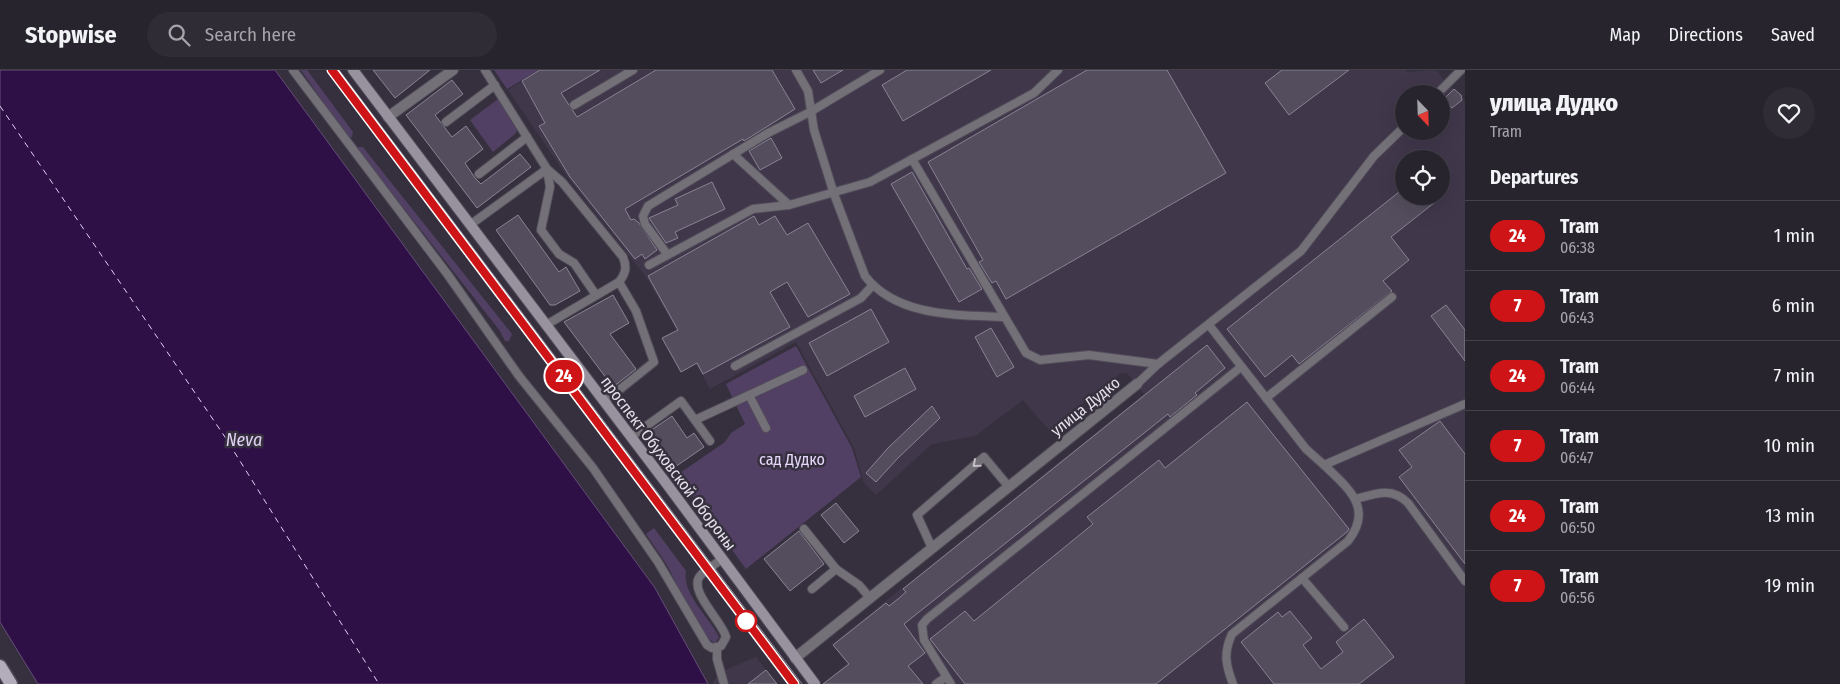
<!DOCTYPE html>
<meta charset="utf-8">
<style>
:root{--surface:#28242e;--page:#302c36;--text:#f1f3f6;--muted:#a5a4aa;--line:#44414a}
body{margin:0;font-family:"Fira Sans Condensed",sans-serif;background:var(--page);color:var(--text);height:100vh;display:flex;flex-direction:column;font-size:19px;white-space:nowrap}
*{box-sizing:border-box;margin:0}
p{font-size:16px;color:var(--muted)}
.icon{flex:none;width:28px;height:28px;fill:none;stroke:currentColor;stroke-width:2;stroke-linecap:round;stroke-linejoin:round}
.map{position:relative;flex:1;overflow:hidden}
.drawer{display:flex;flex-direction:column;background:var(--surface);width:375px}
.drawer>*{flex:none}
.badge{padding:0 10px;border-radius:16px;font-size:18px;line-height:32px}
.needle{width:32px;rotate:157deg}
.tools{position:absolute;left:1395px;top:15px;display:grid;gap:10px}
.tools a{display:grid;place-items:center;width:55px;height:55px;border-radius:50%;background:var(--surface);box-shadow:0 5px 20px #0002,0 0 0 1px var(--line);font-size:25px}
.map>.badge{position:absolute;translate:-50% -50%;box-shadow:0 0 0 2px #fff}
h2{padding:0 25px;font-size:19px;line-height:45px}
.round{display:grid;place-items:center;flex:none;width:52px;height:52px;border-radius:26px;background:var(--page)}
.overview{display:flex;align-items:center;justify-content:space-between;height:85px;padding:0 25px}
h1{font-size:24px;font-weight:800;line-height:38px}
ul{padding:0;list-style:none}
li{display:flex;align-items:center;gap:15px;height:70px;padding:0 25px;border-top:1px solid var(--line)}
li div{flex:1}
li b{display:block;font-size:19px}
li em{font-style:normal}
li .badge{min-width:55px;font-weight:700;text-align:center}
header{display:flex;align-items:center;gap:30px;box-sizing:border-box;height:70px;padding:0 25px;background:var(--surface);border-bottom:1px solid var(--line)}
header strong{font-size:24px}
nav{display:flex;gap:28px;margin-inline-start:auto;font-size:18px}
.search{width:350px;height:45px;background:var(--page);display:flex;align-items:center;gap:12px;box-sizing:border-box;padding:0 18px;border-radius:28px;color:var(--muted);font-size:19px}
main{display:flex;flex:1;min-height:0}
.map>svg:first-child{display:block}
.built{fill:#40374b;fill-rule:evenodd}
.green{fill:#514064}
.water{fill:#2e1047;stroke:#654e78}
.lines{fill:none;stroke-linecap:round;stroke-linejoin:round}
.ferry{stroke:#e0d1f4;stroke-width:1;stroke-dasharray:6 5;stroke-linecap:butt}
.building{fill:#544d5d;stroke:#8a8394}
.service-casing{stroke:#524c5a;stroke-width:10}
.minor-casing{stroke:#524c5a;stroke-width:12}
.secondary-casing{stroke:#524c5a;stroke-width:12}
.primary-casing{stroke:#524c5a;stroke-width:15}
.service{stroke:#737077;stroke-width:8}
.minor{stroke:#737077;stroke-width:10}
.secondary{stroke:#97929d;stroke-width:10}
.primary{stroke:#b2acbb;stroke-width:12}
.tram{stroke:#8f8a96;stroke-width:1}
.oneway{stroke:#c2bec8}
.line-casing{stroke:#fff;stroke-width:11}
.line{stroke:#ce1417;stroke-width:8}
.stop-dot{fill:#fff;stroke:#ce1417;stroke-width:2.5}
.labels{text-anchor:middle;stroke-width:5;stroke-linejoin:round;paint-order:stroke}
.street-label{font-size:16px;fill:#e4e0ea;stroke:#36303e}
.park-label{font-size:16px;fill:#e7d8fc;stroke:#36303e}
.water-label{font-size:18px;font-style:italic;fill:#e0d1f4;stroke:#36303e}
</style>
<header>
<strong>Stopwise</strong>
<div class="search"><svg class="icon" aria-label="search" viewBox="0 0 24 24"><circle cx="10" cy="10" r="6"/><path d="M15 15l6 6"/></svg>Search here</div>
<nav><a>Map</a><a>Directions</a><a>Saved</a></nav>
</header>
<main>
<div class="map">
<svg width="1465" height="614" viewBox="0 0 1465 614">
<rect width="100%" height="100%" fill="#36303e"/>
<!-- built -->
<g class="built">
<path d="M540,0H1406L1407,2L1436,0L1447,14L1461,25L1465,32V614H833L828,609L847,594L832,574L1144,324L1127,303L1120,304L1049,360L1023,330L975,366L932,374L876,425L864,413L854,378L796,272L710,319L646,207L568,108L508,20ZM1404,24H1441V61H1404ZM1404,89H1441V126H1404Z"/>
<polygon points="756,587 777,614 712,614 720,602"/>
</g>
<!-- green -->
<g class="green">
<polygon points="301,0 307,0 353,62 352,67 348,68"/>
<polygon points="494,0 539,0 507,19"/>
<polygon points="498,29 517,60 515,64 493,82 470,50"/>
<polygon points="358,77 363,77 366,81 512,264 509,271 505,271 500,261 359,81"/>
<polygon points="796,276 852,378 861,407 746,499 677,405 725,372 731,363 745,354 726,314"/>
<path d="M654,458L686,501C682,524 709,547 719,567L715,573C698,567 677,513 668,497C661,485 653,475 646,464Z"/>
</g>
<!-- water -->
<polygon class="water" points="0,0 275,0 655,518 708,614 38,614 0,552"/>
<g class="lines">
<!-- ferry -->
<polyline class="ferry" points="0,36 225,367 379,614"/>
</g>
<!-- building -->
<g class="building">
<polygon points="373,0 430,0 395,28"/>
<polygon points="540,0 600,0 561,23 577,47 656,0 772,0 795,39 744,71 743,69 625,139 631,150 634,149 639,153 657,180 645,189 642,184 635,189 570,107 539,56 545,53 522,11"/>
<polygon points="813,0 843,0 821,13"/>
<polygon points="907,0 991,0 903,51 882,15"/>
<polygon points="1087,0 1167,0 1226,103 1006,229 996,211 992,213 979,192 983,190 928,92"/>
<polygon points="1282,0 1349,0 1289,45 1265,13"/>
<polygon points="452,10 463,24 435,45 452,67 466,56 483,79 465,93 475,108 481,114 520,84 531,97 477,138 406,45"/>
<polygon points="1454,19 1461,25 1462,30 1452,38 1444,29"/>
<polygon points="771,68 782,88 760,100 749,81"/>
<polygon points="912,102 967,199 969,198 982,219 959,232 891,114"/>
<polygon points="712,112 725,139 675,162 678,168 666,173 649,148 678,135 675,129"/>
<polygon points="1404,118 1404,126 1429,126 1434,133 1391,167 1409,190 1383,211 1392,221 1299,294 1292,285 1265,307 1227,259"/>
<polygon points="518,145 559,202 566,197 580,221 555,235 550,235 496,160"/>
<polygon points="754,146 759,155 775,146 787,165 808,153 850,224 808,247 787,212 770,222 790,257 703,304 697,293 681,302 662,268 678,260 648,206"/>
<polygon points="613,225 629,253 610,264 636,299 613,317 564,252"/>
<polygon points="1446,235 1465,260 1465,291 1431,246"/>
<polygon points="871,239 889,272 827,306 809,273"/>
<polygon points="991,258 1014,297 997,307 975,267"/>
<polygon points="1207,275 1225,298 1195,323 1197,325 1170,347 1168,344 904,554 925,583 908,596 923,614 823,614 849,594 833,575 886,533 889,536 898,529 906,522 903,519"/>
<polygon points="905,298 916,319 865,347 854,326"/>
<polygon points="1247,332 1349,459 1347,462 1156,614 965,614 930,569 965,541 974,551 1093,454 1087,447 1159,390 1165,398"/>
<polygon points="932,336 940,348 898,388 876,412 866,403 888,378"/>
<polygon points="672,346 687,368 694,363 704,377 672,399 647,363"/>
<polygon points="1440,351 1465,384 1465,494 1399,407 1412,397 1399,380"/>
<polygon points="836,433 859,461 844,473 821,445"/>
<polygon points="799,461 824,494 790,521 764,489"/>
<polygon points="1290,541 1312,568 1303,575 1321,599 1343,582 1336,572 1364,549 1394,587 1359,614 1274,614 1241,572 1278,542 1282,547"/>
<polygon points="766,600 777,614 748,614"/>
</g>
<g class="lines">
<defs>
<g id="service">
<path d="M293,0L448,205L519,306L593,398L658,492L707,575L712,578L721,576L726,567C722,551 688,521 700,506C706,499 716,494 722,489"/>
<path d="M485,0L547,99L562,112L623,187C627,197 626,203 619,212L546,255"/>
<path d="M796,0L808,21L814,60L834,124L865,206C897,247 957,245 1004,247"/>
<polyline points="1437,24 1461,0"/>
<polyline points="574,35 633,0"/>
<polyline points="446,52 495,15"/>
<polyline points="733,84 789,135"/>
<polyline points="912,89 1026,283 1040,290 1089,285 1158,294"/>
<polyline points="479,104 527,67"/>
<polyline points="470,155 547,99 550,117 541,160 559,184 574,193 596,225"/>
<polyline points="667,184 645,154 643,146 648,136 768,63 810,42 880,0"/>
<polyline points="649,195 753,139 789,135 870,112 1034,23 1058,0"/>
<polyline points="1209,255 1306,379 1324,395 1465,334"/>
<polyline points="735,296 861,228 872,216"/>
<polyline points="1137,314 1158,294 1301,181 1374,86 1404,57"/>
<polyline points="749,325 766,358"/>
<polyline points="1266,328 1392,227"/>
<polyline points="604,332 654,292 636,241 619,212"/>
<polyline points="695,350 803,300"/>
<polyline points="631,367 681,331 710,371"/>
<path d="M1356,429C1377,423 1392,417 1408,433L1465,511"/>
<polyline points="804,459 836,499"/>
<polyline points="932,478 917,445 984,387 1009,417"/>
<polyline points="1302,508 1344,557"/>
<polyline points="812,519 836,499 859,515 870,528"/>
<polyline points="717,577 717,589 724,614"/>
<polyline points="936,614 946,607"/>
<polyline points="951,614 924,570 922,555 927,549 1241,297"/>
<path d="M1233,614C1226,596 1223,583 1232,564L1348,471C1374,438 1348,418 1324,395"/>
</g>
<g id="minor">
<polyline points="388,47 453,0"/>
<polyline points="795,588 1137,314"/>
</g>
<polyline id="secondary" points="353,0 666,413 815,614"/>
<polyline id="primary" points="0,596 11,614"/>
</defs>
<!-- service casing -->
<use href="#service" class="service-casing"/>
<!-- minor casing -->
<use href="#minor" class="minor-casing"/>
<!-- secondary casing -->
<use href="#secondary" class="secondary-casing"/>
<!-- primary casing -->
<use href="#primary" class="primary-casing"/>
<!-- service -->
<use href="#service" class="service"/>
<!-- minor -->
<use href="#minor" class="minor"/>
<!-- secondary -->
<use href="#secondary" class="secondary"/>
<!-- primary -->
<use href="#primary" class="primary"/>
<!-- tram -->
<polyline class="tram" points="339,0 802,614"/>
</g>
<!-- one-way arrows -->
<defs><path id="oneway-chevron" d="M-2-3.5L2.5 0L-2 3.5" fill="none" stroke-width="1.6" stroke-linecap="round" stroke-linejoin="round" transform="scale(1.25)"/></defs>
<use class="oneway" href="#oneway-chevron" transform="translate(976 394) rotate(139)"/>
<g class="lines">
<defs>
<polyline id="line" points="332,0 794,614"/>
</defs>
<!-- line casing -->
<use href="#line" class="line-casing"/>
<!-- line -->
<use href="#line" class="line"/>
</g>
<!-- markers -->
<circle class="stop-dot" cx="746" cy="551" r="10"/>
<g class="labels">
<!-- street labels -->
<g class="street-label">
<text transform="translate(1085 336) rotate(-39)" y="6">улица Дудко</text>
<text transform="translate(669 393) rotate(53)" y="6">проспект Обуховской Обороны</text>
</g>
<!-- park labels -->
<g class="park-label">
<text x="792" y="395">сад Дудко</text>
</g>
<!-- water labels -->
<g class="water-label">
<text x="244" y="376">Neva</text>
</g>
</g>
</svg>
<div class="tools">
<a><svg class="needle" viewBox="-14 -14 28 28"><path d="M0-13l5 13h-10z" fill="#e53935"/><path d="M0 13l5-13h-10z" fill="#a5a4aa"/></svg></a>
<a><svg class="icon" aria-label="locate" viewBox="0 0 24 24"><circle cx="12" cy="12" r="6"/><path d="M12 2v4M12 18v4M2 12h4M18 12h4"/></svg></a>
</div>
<b class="badge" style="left:564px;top:306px;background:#ce1417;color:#fff">24</b>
</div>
<section class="drawer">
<div class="overview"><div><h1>улица Дудко</h1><p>Tram</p></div><a class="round"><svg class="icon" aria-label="heart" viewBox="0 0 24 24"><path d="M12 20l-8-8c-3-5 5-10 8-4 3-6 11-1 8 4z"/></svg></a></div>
<h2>Departures</h2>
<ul>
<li><span class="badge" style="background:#ce1417;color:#fff">24</span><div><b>Tram</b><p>06:38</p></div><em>1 min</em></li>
<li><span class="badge" style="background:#ce1417;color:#fff">7</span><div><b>Tram</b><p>06:43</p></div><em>6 min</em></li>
<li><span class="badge" style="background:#ce1417;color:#fff">24</span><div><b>Tram</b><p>06:44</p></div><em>7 min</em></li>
<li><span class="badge" style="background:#ce1417;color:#fff">7</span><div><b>Tram</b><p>06:47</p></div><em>10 min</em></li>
<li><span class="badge" style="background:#ce1417;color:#fff">24</span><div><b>Tram</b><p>06:50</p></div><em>13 min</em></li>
<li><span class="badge" style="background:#ce1417;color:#fff">7</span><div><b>Tram</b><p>06:56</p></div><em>19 min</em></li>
</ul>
</section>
</main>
